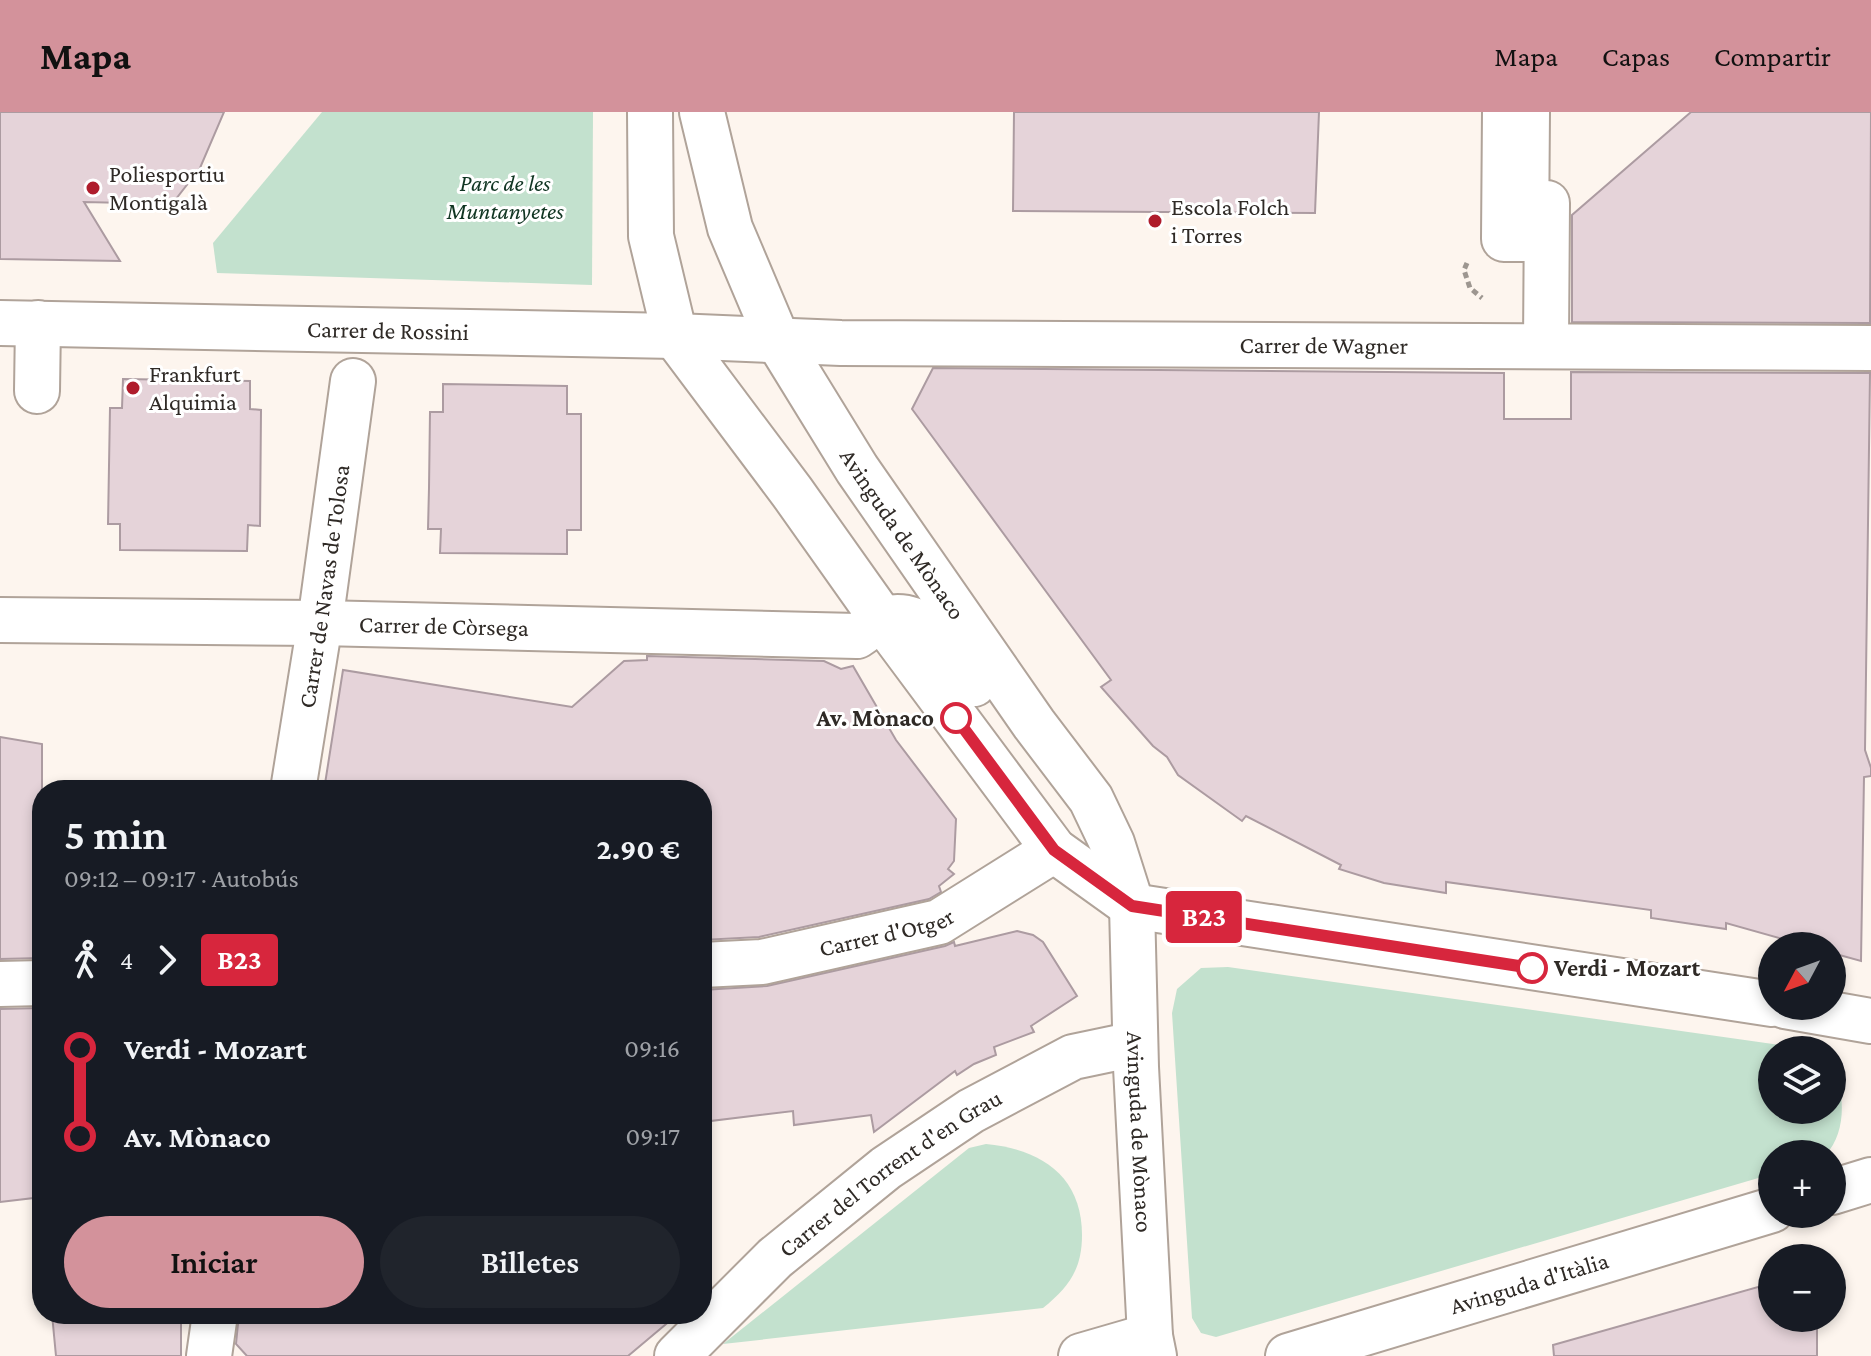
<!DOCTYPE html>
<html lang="es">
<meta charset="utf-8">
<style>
:root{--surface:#171b24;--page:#20242c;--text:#f1f3f6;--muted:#9ea1a6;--accent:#d3929b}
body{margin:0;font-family:"Crimson Pro",serif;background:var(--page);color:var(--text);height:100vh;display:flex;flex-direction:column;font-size:30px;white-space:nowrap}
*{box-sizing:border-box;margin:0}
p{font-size:26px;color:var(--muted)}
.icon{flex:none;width:44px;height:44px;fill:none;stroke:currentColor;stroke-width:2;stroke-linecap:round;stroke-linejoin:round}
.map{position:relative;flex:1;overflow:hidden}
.drawer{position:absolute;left:32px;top:668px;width:680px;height:544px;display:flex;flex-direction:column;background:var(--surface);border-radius:32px;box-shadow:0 4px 12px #0003}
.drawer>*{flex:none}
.badge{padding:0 16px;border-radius:6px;font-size:28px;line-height:52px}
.needle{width:52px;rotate:229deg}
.fabs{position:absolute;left:1758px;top:820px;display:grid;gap:16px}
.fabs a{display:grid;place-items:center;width:88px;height:88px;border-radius:50%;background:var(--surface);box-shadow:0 4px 12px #0003;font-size:40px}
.map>.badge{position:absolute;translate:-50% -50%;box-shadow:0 0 0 4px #fff}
.legs{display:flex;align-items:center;gap:12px;height:88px;padding:0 32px;font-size:26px}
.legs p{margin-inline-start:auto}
.summary{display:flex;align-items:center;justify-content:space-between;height:136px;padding:0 32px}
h1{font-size:44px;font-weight:600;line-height:60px}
.button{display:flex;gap:16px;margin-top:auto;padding:16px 32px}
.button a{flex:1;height:92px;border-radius:48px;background:var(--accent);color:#111;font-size:32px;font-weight:600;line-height:92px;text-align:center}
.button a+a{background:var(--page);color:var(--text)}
ul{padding:0 32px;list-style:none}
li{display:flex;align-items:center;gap:28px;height:88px;font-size:30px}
li i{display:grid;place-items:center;width:12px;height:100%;margin:0 10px;background:currentColor}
li i::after{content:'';width:20px;height:20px;margin:-10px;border:6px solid;border-radius:50%;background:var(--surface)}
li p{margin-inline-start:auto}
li:first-child i{background:linear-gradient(#0000 50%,currentColor 0)}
li:last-child i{background:linear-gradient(currentColor 50%,#0000 0)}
header{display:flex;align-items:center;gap:48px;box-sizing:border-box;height:112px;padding:0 40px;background:var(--accent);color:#111}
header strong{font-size:38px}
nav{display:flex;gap:44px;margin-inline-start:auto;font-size:28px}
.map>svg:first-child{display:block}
.green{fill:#c3e1ce}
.building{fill:#e5d3d9;stroke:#ac9ba1;stroke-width:2}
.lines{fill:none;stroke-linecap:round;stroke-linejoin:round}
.minor-casing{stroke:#b0a399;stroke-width:48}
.path{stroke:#9d9690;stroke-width:5;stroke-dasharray:6 4;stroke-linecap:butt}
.minor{stroke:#fff;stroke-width:44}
.line-1-casing{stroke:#fff;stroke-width:18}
.line-1{stroke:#d7263d;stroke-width:12}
.poi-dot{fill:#af1c2c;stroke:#fff;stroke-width:3}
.stop-1-dot{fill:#fff;stroke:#d7263d;stroke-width:4}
.labels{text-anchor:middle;stroke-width:6;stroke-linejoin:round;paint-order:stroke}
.poi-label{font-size:24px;fill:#2f2a26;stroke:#fff;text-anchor:start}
.park-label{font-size:24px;font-style:italic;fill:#103522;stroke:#fff}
.street-label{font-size:24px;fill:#2f2a26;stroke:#fff}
.stop-label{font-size:24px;font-weight:bold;fill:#2f2a26;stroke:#fff;text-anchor:end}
</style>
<header>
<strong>Mapa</strong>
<nav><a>Mapa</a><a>Capas</a><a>Compartir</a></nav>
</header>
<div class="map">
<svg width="1871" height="1244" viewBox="0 0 1871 1244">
<rect width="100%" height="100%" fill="#fdf5ee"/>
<!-- green -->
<g class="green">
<polygon points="322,0 593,0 592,173 217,161 213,131"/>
<path d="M1228,855L1809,937L1772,938V998H1832V956C1846,980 1846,1022 1826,1042H1772V1062L1216,1225L1201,1221L1192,1206L1172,901L1177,877L1201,856Z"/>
<path d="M986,1032C1041,1037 1082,1064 1082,1123C1082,1157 1069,1175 1043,1196L723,1232L969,1036Z"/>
</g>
<!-- building -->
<g class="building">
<polygon points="0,0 224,0 200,56 172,92 84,90 120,149 0,147"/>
<polygon points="1014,0 1319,0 1315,101 1013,99"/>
<polygon points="1691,0 1871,0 1870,211 1572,210 1572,103"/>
<polygon points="933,256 1504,261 1504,307 1571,307 1571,260 1870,261 1865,638 1871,656 1871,664 1864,665 1861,849 1832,841 1832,834 1807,834 1726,811 1726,817 1651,806 1651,798 1446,770 1446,781 1384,771 1339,757 1341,753 1246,704 1242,709 1178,663 1167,645 1153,634 1101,575 1111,568 912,297"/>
<polygon points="123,267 250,269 250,297 261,298 260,414 248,413 247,439 120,438 120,412 108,412 110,296 122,296"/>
<polygon points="443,272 567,274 567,302 581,302 581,418 567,418 567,442 440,441 441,417 428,417 429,376 430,300 443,300"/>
<polygon points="647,544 824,549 841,557 853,554 896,628 956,707 954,749 948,757 954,762 939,774 941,780 929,787 759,825 702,828 702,678 324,678 343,558 572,595 624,549 647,548"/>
<polygon points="0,625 42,632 42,846 0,847"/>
<polygon points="1017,819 1033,823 1043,830 1077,884 1031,914 1034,920 994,935 996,943 974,952 957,963 955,959 874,1020 871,1003 794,1013 793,999 702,1010 702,878 767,874 945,834 954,830 955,834"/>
<polygon points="42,896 42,1085 0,1090 0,897"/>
<polygon points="1772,1171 1772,1206 1817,1206 1817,1244 1554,1244 1553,1233"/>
<polygon points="52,1202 181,1202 181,1244 56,1244"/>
<polygon points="239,1202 678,1202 628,1244 247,1244 236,1232"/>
</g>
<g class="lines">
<defs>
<g id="minor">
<polyline points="650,0 651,124 675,224 792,380 882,507 1054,738 1132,794 1772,892"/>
<path id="s1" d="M702,0L730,116L777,227L857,357L1034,612L1091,687L1112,731L1132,794L1136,955L1150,1224L1154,1244"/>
<polyline points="1505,0 1504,127 1526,127 1527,0"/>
<path id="s2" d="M0,211L675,224L841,231L1871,236"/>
<polyline points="1546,233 1547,91"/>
<polyline points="37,279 38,211"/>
<path id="s3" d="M0,508L320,511L857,524C865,519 875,510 884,507C927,495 951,543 974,572"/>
<path id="s4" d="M293,678L320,511L353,269"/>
<path id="s5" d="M702,853L762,850L939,810L1054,738"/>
<polyline points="0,872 42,871"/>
<polyline points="1785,894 1871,909"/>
<polyline points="1832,1080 1871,1068"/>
<polyline points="209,1244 215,1202"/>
<path id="s6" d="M677,1244L775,1146L886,1056L971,999L1073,945L1135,932"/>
<polyline points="1081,1244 1150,1224"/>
<path id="s7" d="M1288,1244L1772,1098"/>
</g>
</defs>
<!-- minor casing -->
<use href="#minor" class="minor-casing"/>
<!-- path -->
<polyline class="path" points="1467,151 1464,158 1470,176 1482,186"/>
<!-- minor -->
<use href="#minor" class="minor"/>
</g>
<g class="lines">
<defs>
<polyline id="line-1" points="956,606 1054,738 1132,794 1532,856"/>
</defs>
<!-- line-1 casing -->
<use href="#line-1" class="line-1-casing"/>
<!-- line-1 -->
<use href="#line-1" class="line-1"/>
</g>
<!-- markers -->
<g class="poi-dot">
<circle cx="93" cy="76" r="8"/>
<circle cx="1155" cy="109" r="8"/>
<circle cx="133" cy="276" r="8"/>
</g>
<g class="stop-1-dot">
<circle cx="956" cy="606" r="14"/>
<circle cx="1532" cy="856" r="14"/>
</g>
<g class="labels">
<!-- poi labels -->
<g class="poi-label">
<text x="109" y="70">Poliesportiu<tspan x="109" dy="28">Montigalà</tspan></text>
<text x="1171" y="103">Escola Folch<tspan x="1171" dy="28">i Torres</tspan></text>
<text x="149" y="270">Frankfurt<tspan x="149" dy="28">Alquimia</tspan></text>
</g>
<!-- park labels -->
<g class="park-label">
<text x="505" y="79">Parc de les<tspan x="505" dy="28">Muntanyetes</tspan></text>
</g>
<!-- street labels -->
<g class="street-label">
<text dy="8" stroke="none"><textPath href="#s2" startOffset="388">Carrer de Rossini</textPath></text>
<text dy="8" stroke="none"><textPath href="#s2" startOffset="1324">Carrer de Wagner</textPath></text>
<text dy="8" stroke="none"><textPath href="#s1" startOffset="472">Avinguda de Mònaco</textPath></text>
<text dy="8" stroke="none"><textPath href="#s4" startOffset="206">Carrer de Navas de Tolosa</textPath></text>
<text dy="8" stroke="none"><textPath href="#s3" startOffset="444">Carrer de Còrsega</textPath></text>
<text dy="8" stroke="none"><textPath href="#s5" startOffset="188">Carrer d'Otger</textPath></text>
<text dy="8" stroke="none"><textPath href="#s1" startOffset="1138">Avinguda de Mònaco</textPath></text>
<text dy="8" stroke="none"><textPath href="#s6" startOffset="282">Carrer del Torrent d'en Grau</textPath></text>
<text dy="8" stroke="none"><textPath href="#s7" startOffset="252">Avinguda d'Itàlia</textPath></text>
</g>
<!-- stop labels -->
<g class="stop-label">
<text x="934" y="614">Av. Mònaco</text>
<text x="1554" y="864" text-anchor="start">Verdi - Mozart</text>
</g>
</g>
</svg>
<div class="fabs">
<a><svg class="needle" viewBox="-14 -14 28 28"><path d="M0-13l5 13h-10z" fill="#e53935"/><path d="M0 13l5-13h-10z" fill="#9ea1a6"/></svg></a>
<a><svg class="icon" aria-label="layers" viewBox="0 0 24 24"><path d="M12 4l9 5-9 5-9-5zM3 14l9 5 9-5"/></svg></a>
<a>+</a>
<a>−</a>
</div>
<b class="badge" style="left:1204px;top:805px;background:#d7263d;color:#fff">B23</b>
<section class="drawer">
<div class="summary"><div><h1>5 min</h1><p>09:12 – 09:17 · Autobús</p></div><b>2.90 €</b></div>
<div class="legs"><svg class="icon" aria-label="walk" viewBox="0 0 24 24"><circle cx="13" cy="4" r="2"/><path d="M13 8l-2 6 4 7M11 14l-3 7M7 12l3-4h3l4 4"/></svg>4<svg class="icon" aria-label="forward" viewBox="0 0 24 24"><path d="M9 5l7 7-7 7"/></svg><b class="badge" style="background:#d7263d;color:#fff">B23</b></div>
<ul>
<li><i style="color:#d7263d"></i><b>Verdi - Mozart</b><p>09:16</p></li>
<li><i style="color:#d7263d"></i><b>Av. Mònaco</b><p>09:17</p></li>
</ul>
<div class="button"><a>Iniciar</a><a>Billetes</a></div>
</section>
</div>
